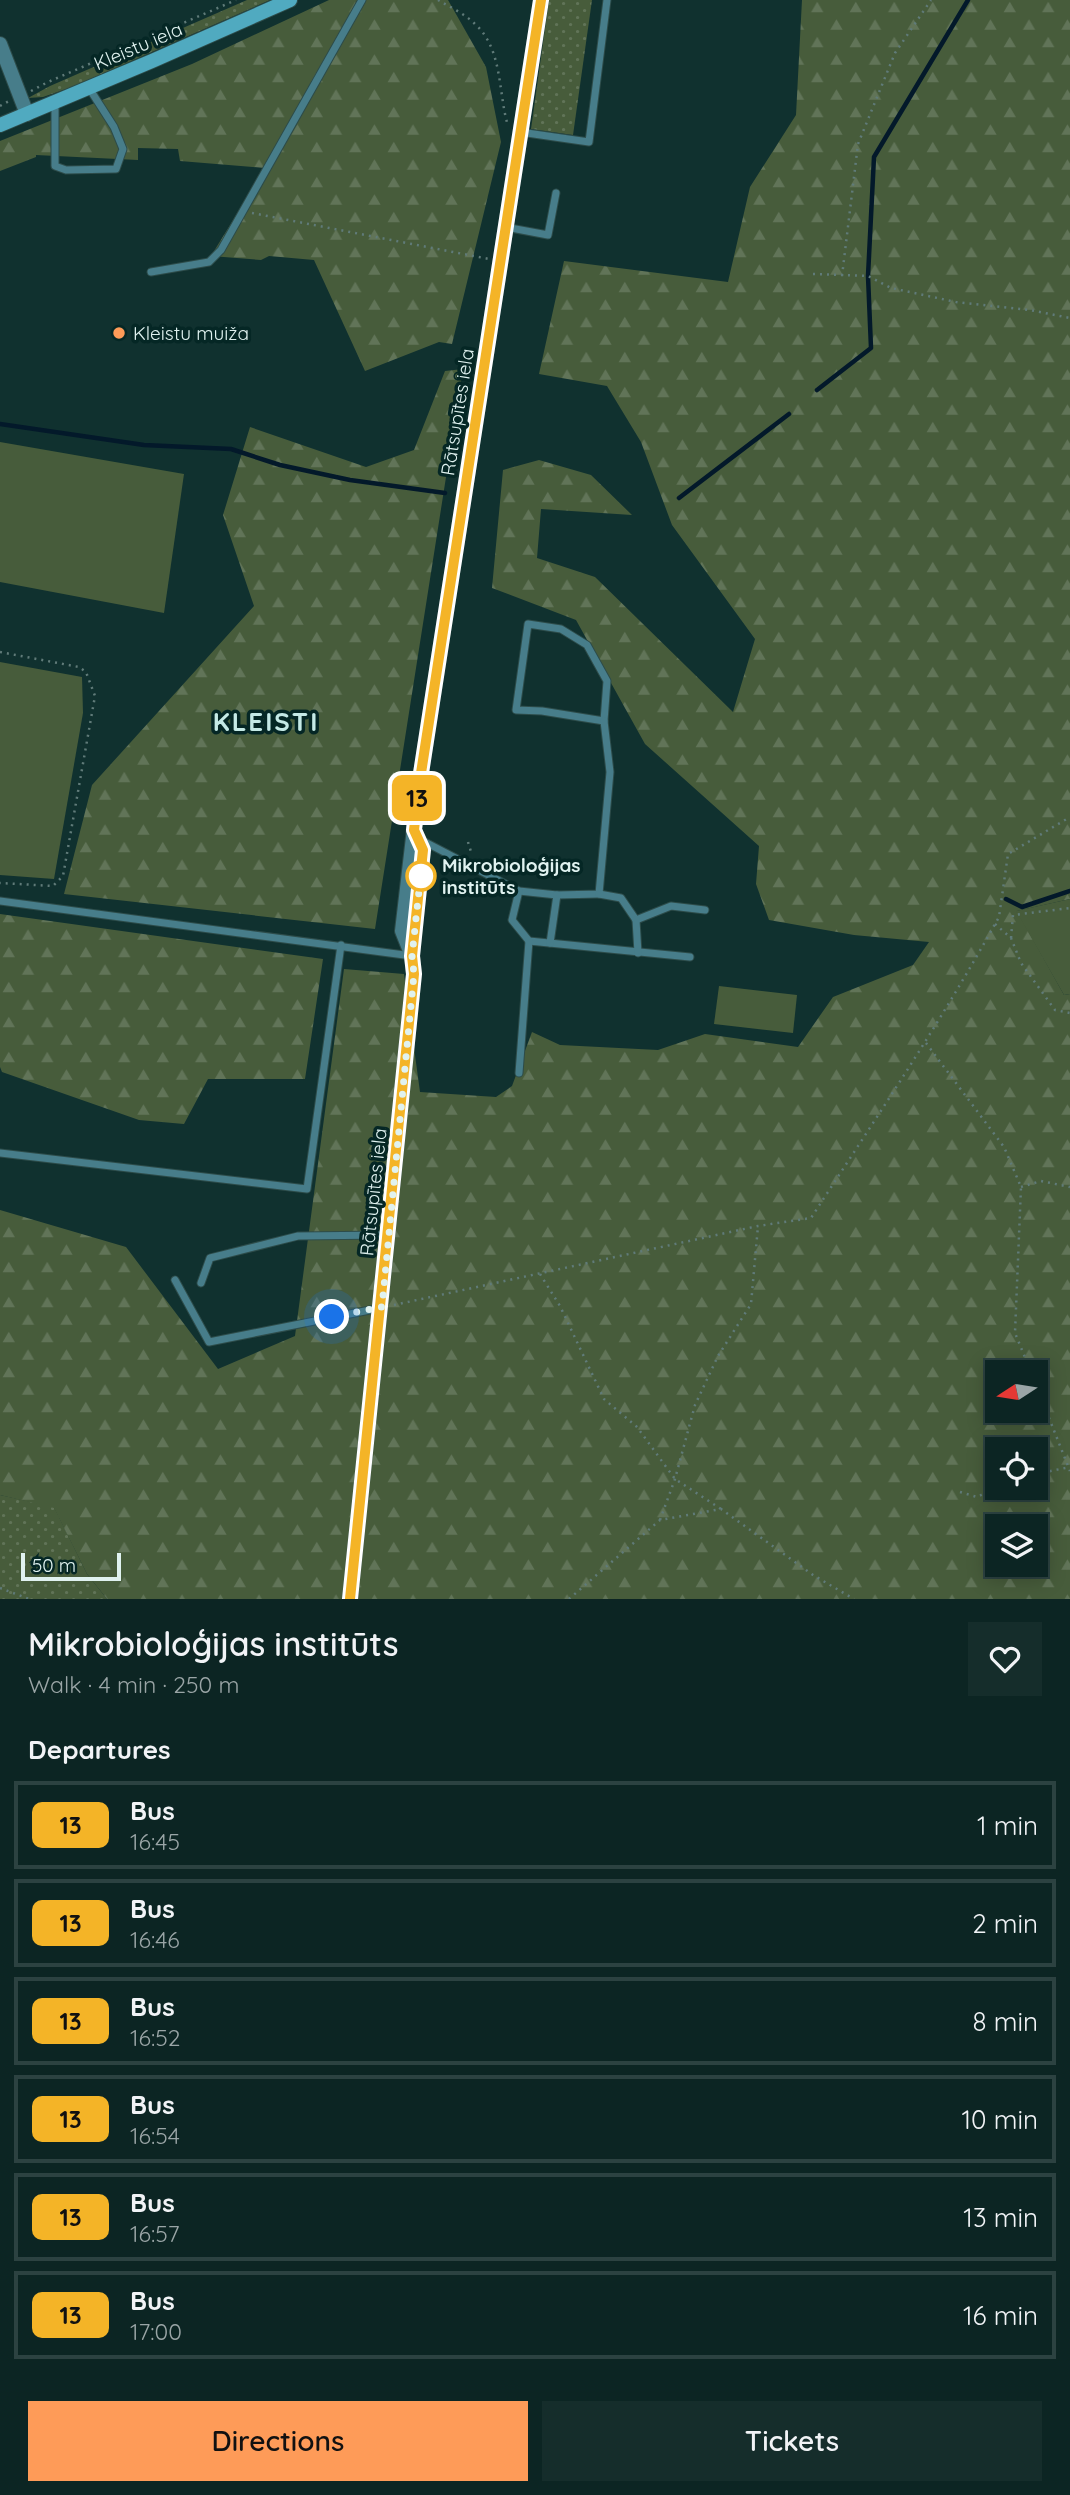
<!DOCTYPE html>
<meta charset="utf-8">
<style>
:root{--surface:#0c2523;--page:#152d2b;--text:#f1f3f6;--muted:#9aa5a6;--line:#2c4241;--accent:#fe9b58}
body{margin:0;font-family:Quicksand,sans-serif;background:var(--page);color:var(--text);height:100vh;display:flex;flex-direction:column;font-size:26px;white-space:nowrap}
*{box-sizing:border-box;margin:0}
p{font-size:23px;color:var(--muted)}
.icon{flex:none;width:38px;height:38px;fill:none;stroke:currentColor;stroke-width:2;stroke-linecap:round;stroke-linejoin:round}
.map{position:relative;height:1599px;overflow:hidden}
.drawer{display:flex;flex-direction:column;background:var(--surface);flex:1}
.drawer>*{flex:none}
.badge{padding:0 14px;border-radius:10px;font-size:24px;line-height:46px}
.needle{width:46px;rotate:258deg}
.tools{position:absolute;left:985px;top:1360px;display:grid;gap:14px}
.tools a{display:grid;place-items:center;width:63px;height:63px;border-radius:0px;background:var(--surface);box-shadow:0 4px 18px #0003,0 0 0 2px var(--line);font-size:35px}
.scale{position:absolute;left:21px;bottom:18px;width:100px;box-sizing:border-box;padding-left:7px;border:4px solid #e0f2f0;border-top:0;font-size:19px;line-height:24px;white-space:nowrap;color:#e0f2f0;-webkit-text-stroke:5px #052725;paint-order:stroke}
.you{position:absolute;width:35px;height:35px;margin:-18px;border:5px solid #fff;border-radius:50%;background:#1a73e8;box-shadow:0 0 0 10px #1a73e833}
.map>.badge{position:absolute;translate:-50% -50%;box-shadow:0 0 0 4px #fff}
h2{padding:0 28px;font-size:26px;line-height:63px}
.round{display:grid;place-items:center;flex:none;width:74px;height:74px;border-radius:0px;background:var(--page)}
.summary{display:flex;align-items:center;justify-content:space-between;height:119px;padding:0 28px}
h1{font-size:33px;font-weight:600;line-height:52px}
.button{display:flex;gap:14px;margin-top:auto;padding:14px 28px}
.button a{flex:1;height:80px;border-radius:0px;background:var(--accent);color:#111;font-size:28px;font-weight:600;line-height:80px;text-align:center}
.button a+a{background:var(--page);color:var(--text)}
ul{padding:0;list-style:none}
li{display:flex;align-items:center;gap:21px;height:88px;margin:0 14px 10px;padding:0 14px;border:4px solid var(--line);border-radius:0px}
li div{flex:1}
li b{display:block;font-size:26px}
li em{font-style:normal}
li .badge{min-width:77px;font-weight:700;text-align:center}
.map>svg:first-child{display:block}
.grass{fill:url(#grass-dots)}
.forest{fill:url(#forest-firs);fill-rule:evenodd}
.garden{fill:#475c3b}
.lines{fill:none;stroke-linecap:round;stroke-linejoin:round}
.stream{stroke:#03192a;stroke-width:4.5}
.service-casing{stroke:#2d4c4a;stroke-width:9}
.minor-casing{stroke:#2d4c4a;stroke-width:16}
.tertiary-casing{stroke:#2d4c4a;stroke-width:16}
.secondary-casing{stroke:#2d4c4a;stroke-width:16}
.path{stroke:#607b79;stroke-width:2.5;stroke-dasharray:2 5;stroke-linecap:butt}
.service{stroke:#477d8a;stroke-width:7}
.minor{stroke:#477d8a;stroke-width:14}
.tertiary{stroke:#477d8a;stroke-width:14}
.secondary{stroke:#50aac0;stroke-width:14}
.line-casing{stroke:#fff;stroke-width:16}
.line{stroke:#f4b427;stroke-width:10}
.walk{stroke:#e0f2f0;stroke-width:7;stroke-dasharray:0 12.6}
.poi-dot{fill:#fe9b58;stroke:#052725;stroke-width:2.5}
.stop-dot{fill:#fff;stroke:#f4b427;stroke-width:3.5}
.labels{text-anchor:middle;stroke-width:7;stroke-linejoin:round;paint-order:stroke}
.street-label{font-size:19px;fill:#e0f2f0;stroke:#052725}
.poi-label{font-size:19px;fill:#e0f2f0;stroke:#052725;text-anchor:start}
.stop-label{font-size:19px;font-weight:bold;fill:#e0f2f0;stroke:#052725;text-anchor:start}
.district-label{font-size:26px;font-weight:bold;letter-spacing:2px;fill:#c5eae6;stroke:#052725}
</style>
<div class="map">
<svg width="1070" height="1599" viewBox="0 0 1070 1599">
<defs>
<pattern id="grass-dots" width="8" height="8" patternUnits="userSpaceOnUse" patternTransform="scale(1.75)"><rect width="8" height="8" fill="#475c3b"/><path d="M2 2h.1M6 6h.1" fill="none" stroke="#617458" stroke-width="1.8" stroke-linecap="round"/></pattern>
<pattern id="forest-firs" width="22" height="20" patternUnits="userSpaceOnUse" patternTransform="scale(1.75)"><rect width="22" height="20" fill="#475c3b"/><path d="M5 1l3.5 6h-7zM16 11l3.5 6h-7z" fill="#617458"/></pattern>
</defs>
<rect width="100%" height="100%" fill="#10312f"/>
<!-- grass -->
<g class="grass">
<polygon points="247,0 270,0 72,87 43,97 28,98 50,86"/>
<polygon points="549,0 592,0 573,135 531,129"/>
<polygon points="0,1495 54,1507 87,1574 107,1599 0,1599"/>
</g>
<!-- forest -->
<g class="forest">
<polygon points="329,0 448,0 486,67 501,142 452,344 439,342 365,371 314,260 269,256 261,260 211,256 265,168 180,161 178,149 138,148 138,160 36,155 36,157 0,171 0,141 192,64"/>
<path d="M802,0H1070V899L1017,911L1064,995L1070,994V1599H107L87,1574L54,1508L0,1495V1210L126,1247L218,1369L295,1336L344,969L404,974L420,1092L496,1097L512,1086L532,1032L560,1045L658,1050L705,1034L798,1047L833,997L913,965L929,942L854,935L769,920L756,884L759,846L645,744L576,620L492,588L503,470L539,460L591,475L632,515L541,509L537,558L595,577L733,712L755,639L672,525L641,442L607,386L539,374L564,261L728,282L750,187L796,115ZM998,1372H1036V1410H998ZM998,1449H1036V1488H998ZM998,1526H1036V1564H998Z"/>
<polygon points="463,369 375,929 64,894 92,785 254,606 223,515 250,427 366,467 414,450 445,371"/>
<polygon points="0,914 323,959 305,1079 208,1079 184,1124 139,1120 2,1072 0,1067"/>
</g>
<!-- garden -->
<g class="garden">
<polygon points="0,442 184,474 164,613 0,582"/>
<polygon points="0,662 82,677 83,713 54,879 0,875"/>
<polygon points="1070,899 1070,994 1064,995 1016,911"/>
<polygon points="719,986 797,995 793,1033 714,1024"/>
</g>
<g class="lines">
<!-- stream -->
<g class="stream">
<polyline points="817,390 871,348 868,276 874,157 968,0"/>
<polyline points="0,424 144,445 231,449 280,465 350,480 445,493"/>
<polyline points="679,498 789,414"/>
<polyline points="1006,899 1022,907 1070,891"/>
</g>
<defs>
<g id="service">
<polyline points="55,102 55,166 66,170 116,169 123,149 114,127 89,88"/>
<polyline points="520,132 589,142 607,0"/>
<polyline points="505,227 548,235 556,193"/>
<polyline points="151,272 209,262 221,250 362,0"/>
<polygon points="528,624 561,629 587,645 607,681 604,721 542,711 516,710"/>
<polyline points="423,841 519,891 557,895 599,894 610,772 604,721"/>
<polyline points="519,891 512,920 529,941 690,957"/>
<polyline points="599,894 621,898 636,920 671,906 705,910"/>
<polyline points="0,901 412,956"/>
<polyline points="636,920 638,953"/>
<polyline points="550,943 557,895"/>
<polyline points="519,1073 529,941"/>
<polyline points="0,1153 307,1189 341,945"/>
<polyline points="175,1280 209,1342 380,1308"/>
<polyline points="201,1283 210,1258 298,1236 387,1235"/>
</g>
<polyline id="minor" points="0,44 27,114"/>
<g id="tertiary">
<polyline points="412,956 402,931 419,786 541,0"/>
<polyline points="350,1599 414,974 412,956 423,850 414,830"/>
</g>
<polyline id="secondary" points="0,125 152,61 290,0"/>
</defs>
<!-- service casing -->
<use href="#service" class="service-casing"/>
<!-- minor casing -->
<use href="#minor" class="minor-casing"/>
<!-- tertiary casing -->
<use href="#tertiary" class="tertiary-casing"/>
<!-- secondary casing -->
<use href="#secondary" class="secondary-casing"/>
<!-- path -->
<g class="path">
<path d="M438,0C450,7 465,14 475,24C503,49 498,93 508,126"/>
<polyline points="31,91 48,82 236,0"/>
<polyline points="0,106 9,101"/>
<polyline points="252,213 489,259"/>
<polyline points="813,274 868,276 891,288 956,302 1030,310 1070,318"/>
<polyline points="842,276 858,144 895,53 931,0"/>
<polyline points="0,652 79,667 86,672 95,696 63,876 53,886 0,883"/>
<polyline points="468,842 472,855"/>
<polyline points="995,924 1011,938 1021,963 1055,1010 1070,1013"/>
<polyline points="1011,938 1013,915 1070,908"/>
<polyline points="926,1043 1004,1147 1021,1187 1015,1333 1031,1372"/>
<polyline points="1021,1187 1041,1181 1070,1187"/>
<polyline points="540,1274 560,1306 604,1399 637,1427 675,1479 721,1509"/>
<path d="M394,1305L758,1226L811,1218C874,1121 939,1025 995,924L999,917L1008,854L1070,817"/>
<polyline points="1036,1385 1070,1471"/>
<polyline points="1036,1474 1070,1467"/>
<polyline points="960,1492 977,1497 998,1487"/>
<polyline points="660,1520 675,1479 695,1405 718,1356 751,1304 758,1226"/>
<polyline points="0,1588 29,1599"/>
<polyline points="569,1599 660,1520 721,1509 813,1575 854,1599"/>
</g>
<!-- service -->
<use href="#service" class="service"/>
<!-- minor -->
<use href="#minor" class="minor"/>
<!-- tertiary -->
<use href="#tertiary" class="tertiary"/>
<!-- secondary -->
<use href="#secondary" class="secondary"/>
</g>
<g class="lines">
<defs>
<polyline id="line" points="350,1599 414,974 412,956 423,850 414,830 419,786 541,0"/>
</defs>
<!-- line casing -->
<use href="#line" class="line-casing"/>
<!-- line -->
<use href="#line" class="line"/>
<!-- walk -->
<polyline class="walk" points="332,1317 382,1307 414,974 412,956 421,872 421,876"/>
</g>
<!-- markers -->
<circle class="poi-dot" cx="119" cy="333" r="7"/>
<circle class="stop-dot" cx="421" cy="876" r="14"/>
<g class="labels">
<!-- street labels -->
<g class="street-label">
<text transform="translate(138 46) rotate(-23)" y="7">Kleistu iela</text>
<text transform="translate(457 412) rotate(-81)" y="7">Rātsupītes iela</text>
<text transform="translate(373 1192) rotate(-84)" y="7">Rātsupītes iela</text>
</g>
<!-- poi labels -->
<g class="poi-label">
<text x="133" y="340">Kleistu muiža</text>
</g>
<!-- stop labels -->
<g class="stop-label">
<text x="442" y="872">Mikrobioloģijas<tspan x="442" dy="22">institūts</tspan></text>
</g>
<!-- district labels -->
<g class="district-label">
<text x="266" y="731">KLEISTI</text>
</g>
</g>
</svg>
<div class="tools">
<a><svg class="needle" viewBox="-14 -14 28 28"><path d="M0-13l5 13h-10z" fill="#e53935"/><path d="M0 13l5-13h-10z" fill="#9aa5a6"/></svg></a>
<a><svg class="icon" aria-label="locate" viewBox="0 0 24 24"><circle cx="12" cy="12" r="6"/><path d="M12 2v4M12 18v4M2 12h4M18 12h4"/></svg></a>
<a><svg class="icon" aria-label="layers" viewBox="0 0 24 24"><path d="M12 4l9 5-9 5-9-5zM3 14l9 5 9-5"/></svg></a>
</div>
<div class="scale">50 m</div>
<div class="you" style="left:332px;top:1317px"></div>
<b class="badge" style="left:417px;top:798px;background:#f4b427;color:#111">13</b>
</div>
<section class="drawer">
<div class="summary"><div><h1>Mikrobioloģijas institūts</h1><p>Walk · 4 min · 250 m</p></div><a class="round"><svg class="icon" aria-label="heart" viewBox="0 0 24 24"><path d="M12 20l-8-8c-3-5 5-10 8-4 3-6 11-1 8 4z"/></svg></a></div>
<h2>Departures</h2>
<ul>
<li><span class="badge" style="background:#f4b427;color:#111">13</span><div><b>Bus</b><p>16:45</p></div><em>1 min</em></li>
<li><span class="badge" style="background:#f4b427;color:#111">13</span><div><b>Bus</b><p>16:46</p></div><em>2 min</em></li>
<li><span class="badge" style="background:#f4b427;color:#111">13</span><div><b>Bus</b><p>16:52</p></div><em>8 min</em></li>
<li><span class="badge" style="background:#f4b427;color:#111">13</span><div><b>Bus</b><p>16:54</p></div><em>10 min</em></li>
<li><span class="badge" style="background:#f4b427;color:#111">13</span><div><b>Bus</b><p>16:57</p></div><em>13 min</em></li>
<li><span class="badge" style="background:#f4b427;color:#111">13</span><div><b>Bus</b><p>17:00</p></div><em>16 min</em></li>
</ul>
<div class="button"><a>Directions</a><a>Tickets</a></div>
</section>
